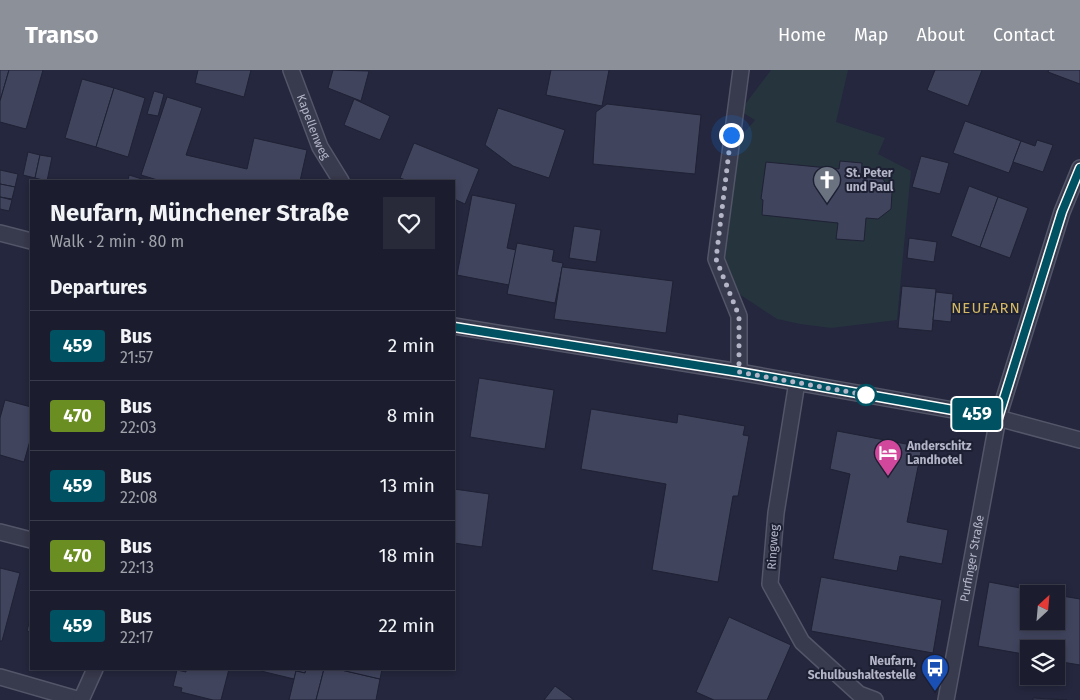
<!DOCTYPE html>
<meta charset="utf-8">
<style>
:root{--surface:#1b1d2e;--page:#282a3a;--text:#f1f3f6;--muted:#a0a2aa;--line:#393b4a;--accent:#8c9099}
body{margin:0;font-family:"Fira Sans",sans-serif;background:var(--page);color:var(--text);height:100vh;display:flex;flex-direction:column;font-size:19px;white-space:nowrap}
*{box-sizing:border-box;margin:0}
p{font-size:16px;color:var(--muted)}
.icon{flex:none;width:28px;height:28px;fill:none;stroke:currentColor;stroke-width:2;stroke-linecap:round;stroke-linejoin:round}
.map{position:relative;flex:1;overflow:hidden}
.sheet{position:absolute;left:30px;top:110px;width:425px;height:490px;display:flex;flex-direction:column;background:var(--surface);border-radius:0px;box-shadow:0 2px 8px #0003,0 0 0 1px var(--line)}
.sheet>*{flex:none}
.badge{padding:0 10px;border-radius:4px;font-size:18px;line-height:32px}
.needle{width:32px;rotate:26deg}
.fabs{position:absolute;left:1020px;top:515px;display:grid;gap:10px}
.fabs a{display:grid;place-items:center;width:45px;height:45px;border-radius:0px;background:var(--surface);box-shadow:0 2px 8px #0003,0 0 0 1px var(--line);font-size:25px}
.you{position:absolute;width:25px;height:25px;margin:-12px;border:4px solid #fff;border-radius:50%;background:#1a73e8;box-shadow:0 0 0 8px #1a73e833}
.map>.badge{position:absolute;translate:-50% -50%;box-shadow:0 0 0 2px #fff}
h2{padding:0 20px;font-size:19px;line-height:45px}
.round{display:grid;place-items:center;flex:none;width:52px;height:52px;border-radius:0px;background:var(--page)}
.overview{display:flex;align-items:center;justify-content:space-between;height:85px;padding:0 20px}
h1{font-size:24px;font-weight:700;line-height:38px}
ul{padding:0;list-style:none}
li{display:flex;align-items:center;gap:15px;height:70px;padding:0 20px;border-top:1px solid var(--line)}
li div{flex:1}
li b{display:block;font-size:19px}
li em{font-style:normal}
li .badge{min-width:55px;font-weight:700;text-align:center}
header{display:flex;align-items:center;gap:30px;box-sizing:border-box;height:70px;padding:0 25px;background:var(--accent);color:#fff}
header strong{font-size:24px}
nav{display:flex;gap:28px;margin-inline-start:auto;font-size:18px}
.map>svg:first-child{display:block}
.green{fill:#26343e}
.building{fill:#40445d;stroke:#1f2134}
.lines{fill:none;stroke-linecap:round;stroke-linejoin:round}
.minor-casing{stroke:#535568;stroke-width:18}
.minor{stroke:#383a4d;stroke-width:15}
.line-casing{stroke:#fff;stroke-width:11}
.line{stroke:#005262;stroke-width:8}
.walk{stroke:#b4b6c8;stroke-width:5;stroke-dasharray:0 9}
.stop-dot{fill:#fff;stroke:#005262;stroke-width:2.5}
.labels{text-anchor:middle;stroke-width:4;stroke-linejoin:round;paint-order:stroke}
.street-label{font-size:12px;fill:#b4b6c8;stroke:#1d1f32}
.poi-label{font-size:12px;font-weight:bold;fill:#b4b6c8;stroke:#1d1f32;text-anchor:start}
.quarter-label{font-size:15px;letter-spacing:1px;fill:#d3b764;stroke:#1d1f32}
</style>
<header>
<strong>Transo</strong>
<nav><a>Home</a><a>Map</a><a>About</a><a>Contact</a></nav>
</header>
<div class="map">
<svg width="1080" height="630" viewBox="0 0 1080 630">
<rect width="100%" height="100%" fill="#24273d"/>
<!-- green -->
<polygon class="green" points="771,0 848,0 836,52 885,68 878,84 911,101 897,250 831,258 800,254 777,249 739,224 724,189 736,72 755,50 740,41"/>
<!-- building -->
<g class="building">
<polygon points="0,0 9,0 0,31"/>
<polygon points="9,0 43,0 26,59 0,52 0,31"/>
<polygon points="198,0 251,0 244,27 195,13"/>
<polygon points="333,0 369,1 361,31 328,18"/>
<polygon points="551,0 609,0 602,36 546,25"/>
<polygon points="935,0 982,0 968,36 927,20"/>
<polygon points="1049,0 1080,0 1080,14 1048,2"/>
<polygon points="82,9 114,18 96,77 65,68"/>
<polygon points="114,18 145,28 128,87 96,77"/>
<polygon points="154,21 164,24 158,46 147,44"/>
<polygon points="167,27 202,38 186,85 247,99 254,68 307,80 300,111 161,111 141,105"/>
<polygon points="354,29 390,46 380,70 344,55"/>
<polygon points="607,34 701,45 695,104 593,94 596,42"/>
<polygon points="498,38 565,60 549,108 513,96 485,75"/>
<polygon points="965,51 1021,71 1009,103 953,83"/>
<polygon points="1037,70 1053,75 1043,102 1013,92 1021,71 1035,76"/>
<polygon points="414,73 479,99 465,134 454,129 454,111 409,111 400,108"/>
<polygon points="28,82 40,85 35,108 23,105"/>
<polygon points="40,85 52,87 47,111 35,108"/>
<polygon points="921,86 949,93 940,124 912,117"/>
<polygon points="840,91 862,93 861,107 883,109 892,123 891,139 878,149 866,148 864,171 836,169 838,153 762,145 763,130 761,129 766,92 839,99"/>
<polygon points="0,100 18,104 15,117 0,114"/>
<polygon points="129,105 142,109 141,111 128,111"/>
<polygon points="0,114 15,117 12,129 0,127"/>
<polygon points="969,116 998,127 980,177 951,166"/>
<polygon points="472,125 516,134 507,178 516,180 509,215 457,205"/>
<polygon points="0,127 12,130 9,141 0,139"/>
<polygon points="998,127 1028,138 1010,188 980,177"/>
<polygon points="574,156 601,160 596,192 569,188"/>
<polygon points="909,168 937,172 934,192 907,188"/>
<polygon points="517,173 554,180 552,191 563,193 555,233 507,224"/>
<polygon points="562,197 673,211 666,263 554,249"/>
<polygon points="902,216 936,219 932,261 898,258"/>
<polygon points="936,222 953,224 951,252 933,250"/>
<polygon points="479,308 554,320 545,379 470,367"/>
<polygon points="5,330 31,337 31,367 24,392 0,385 0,348"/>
<polygon points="591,339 677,353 678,344 745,356 743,365 749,366 738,426 733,426 718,512 652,500 666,414 581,399"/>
<polygon points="837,361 922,377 907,452 948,460 942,494 900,486 897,501 833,489 850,404 830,399"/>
<polygon points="454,419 489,424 482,477 454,473"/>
<polygon points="0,498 20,503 2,571 0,571"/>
<polygon points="821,507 942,530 933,583 811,561"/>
<polygon points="989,512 1051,524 1029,524 1029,551 1056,551 1056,525 1080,529 1080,595 1056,591 1056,579 1029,579 1029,585 978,576"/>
<polygon points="31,545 31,562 27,561"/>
<polygon points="729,547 791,575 767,630 714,630 696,622"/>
<polygon points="186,599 229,599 221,630 213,630 181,622 182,618 173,616 177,600 186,602"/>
<polygon points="261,599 306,599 305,603 296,601 294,609 261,601"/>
<polygon points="306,599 324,599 316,630 289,630 296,601 305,603"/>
<polygon points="324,599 337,599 380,609 376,630 316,630"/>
<polygon points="337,599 382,599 380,609"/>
<polygon points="555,616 574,630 544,630"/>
<polygon points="1033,628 1067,630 1033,630"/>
</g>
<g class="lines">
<defs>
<g id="minor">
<path id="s1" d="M291,0L320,77L341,111"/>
<polyline points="0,163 31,171"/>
<polyline points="454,256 739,302 998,348 1080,370"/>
<polyline points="739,302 739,246 716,189 741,0"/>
<polyline points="797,312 776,443 770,514 802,572 859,624 875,630"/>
<polyline points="0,462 31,470"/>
<polyline points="0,607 80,630"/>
<polyline points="81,630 95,599"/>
<path id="s2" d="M946,630L998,348L1062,142L1080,98"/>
</g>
</defs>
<!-- minor casing -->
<use href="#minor" class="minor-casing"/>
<!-- minor -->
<use href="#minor" class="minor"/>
</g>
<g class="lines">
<defs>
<polyline id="line" points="454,257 739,302 998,348 1062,142 1080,98"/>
</defs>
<!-- line casing -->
<use href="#line" class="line-casing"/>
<!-- line -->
<use href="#line" class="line"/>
<!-- walk -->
<polyline class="walk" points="731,65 716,189 739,246 739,302 866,325"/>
</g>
<!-- icons -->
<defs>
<symbol id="church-pin" viewBox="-11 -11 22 30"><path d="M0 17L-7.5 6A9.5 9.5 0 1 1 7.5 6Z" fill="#6b7280" stroke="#1d1f32"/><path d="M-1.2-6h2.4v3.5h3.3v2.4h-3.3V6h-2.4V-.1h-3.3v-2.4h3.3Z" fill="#fff"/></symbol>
<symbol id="hotel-pin" viewBox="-11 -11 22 30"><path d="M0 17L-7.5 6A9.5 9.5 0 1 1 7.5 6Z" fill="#d1479c" stroke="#1d1f32"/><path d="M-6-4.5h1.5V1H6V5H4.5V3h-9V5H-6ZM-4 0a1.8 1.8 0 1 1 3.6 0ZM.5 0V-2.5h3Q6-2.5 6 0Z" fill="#fff"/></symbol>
<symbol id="bus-pin" viewBox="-11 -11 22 30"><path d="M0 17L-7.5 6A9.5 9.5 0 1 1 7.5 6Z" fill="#1a4fb4" stroke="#1d1f32"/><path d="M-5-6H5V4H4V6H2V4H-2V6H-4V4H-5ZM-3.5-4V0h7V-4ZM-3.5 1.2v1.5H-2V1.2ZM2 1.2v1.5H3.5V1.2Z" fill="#fff"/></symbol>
</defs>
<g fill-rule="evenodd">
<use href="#church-pin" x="811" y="94" width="32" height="43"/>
<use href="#hotel-pin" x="872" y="367" width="32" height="43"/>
<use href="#bus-pin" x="919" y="582" width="32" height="43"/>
</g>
<!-- markers -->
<circle class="stop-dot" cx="866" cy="325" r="10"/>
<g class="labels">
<!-- street labels -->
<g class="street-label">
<text dy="4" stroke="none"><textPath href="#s1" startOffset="61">Kapellenweg</textPath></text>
<text transform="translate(773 477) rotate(-86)" y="4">Ringweg</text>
<text dy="4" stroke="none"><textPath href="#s2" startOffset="144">Purfinger Straße</textPath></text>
</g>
<!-- poi labels -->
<g class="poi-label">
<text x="846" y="107">St. Peter<tspan x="846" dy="14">und Paul</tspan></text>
<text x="907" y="380">Anderschitz<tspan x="907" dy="14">Landhotel</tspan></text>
<text x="916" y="595" text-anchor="end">Neufarn,<tspan x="916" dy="14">Schulbushaltestelle</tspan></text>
</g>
<!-- quarter labels -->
<g class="quarter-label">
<text x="986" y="243">NEUFARN</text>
</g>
</g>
</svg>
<div class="fabs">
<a><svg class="needle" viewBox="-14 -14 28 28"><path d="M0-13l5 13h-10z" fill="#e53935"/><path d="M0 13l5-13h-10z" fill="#a0a2aa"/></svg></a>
<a><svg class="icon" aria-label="layers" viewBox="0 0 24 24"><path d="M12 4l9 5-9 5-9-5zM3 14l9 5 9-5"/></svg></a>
</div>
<div class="you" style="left:731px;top:65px"></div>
<b class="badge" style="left:977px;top:344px;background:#005262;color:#fff">459</b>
<section class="sheet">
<div class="overview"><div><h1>Neufarn, Münchener Straße</h1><p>Walk · 2 min · 80 m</p></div><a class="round"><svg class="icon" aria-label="heart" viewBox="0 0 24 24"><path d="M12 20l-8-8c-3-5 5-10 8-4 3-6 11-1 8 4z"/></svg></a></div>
<h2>Departures</h2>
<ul>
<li><span class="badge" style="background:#005262;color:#fff">459</span><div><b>Bus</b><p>21:57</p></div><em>2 min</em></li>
<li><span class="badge" style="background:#6b8e23;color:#fff">470</span><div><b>Bus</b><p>22:03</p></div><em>8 min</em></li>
<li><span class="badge" style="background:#005262;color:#fff">459</span><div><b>Bus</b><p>22:08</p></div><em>13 min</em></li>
<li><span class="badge" style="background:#6b8e23;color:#fff">470</span><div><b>Bus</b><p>22:13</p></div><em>18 min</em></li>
<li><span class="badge" style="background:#005262;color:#fff">459</span><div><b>Bus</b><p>22:17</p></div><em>22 min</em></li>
</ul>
</section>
</div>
